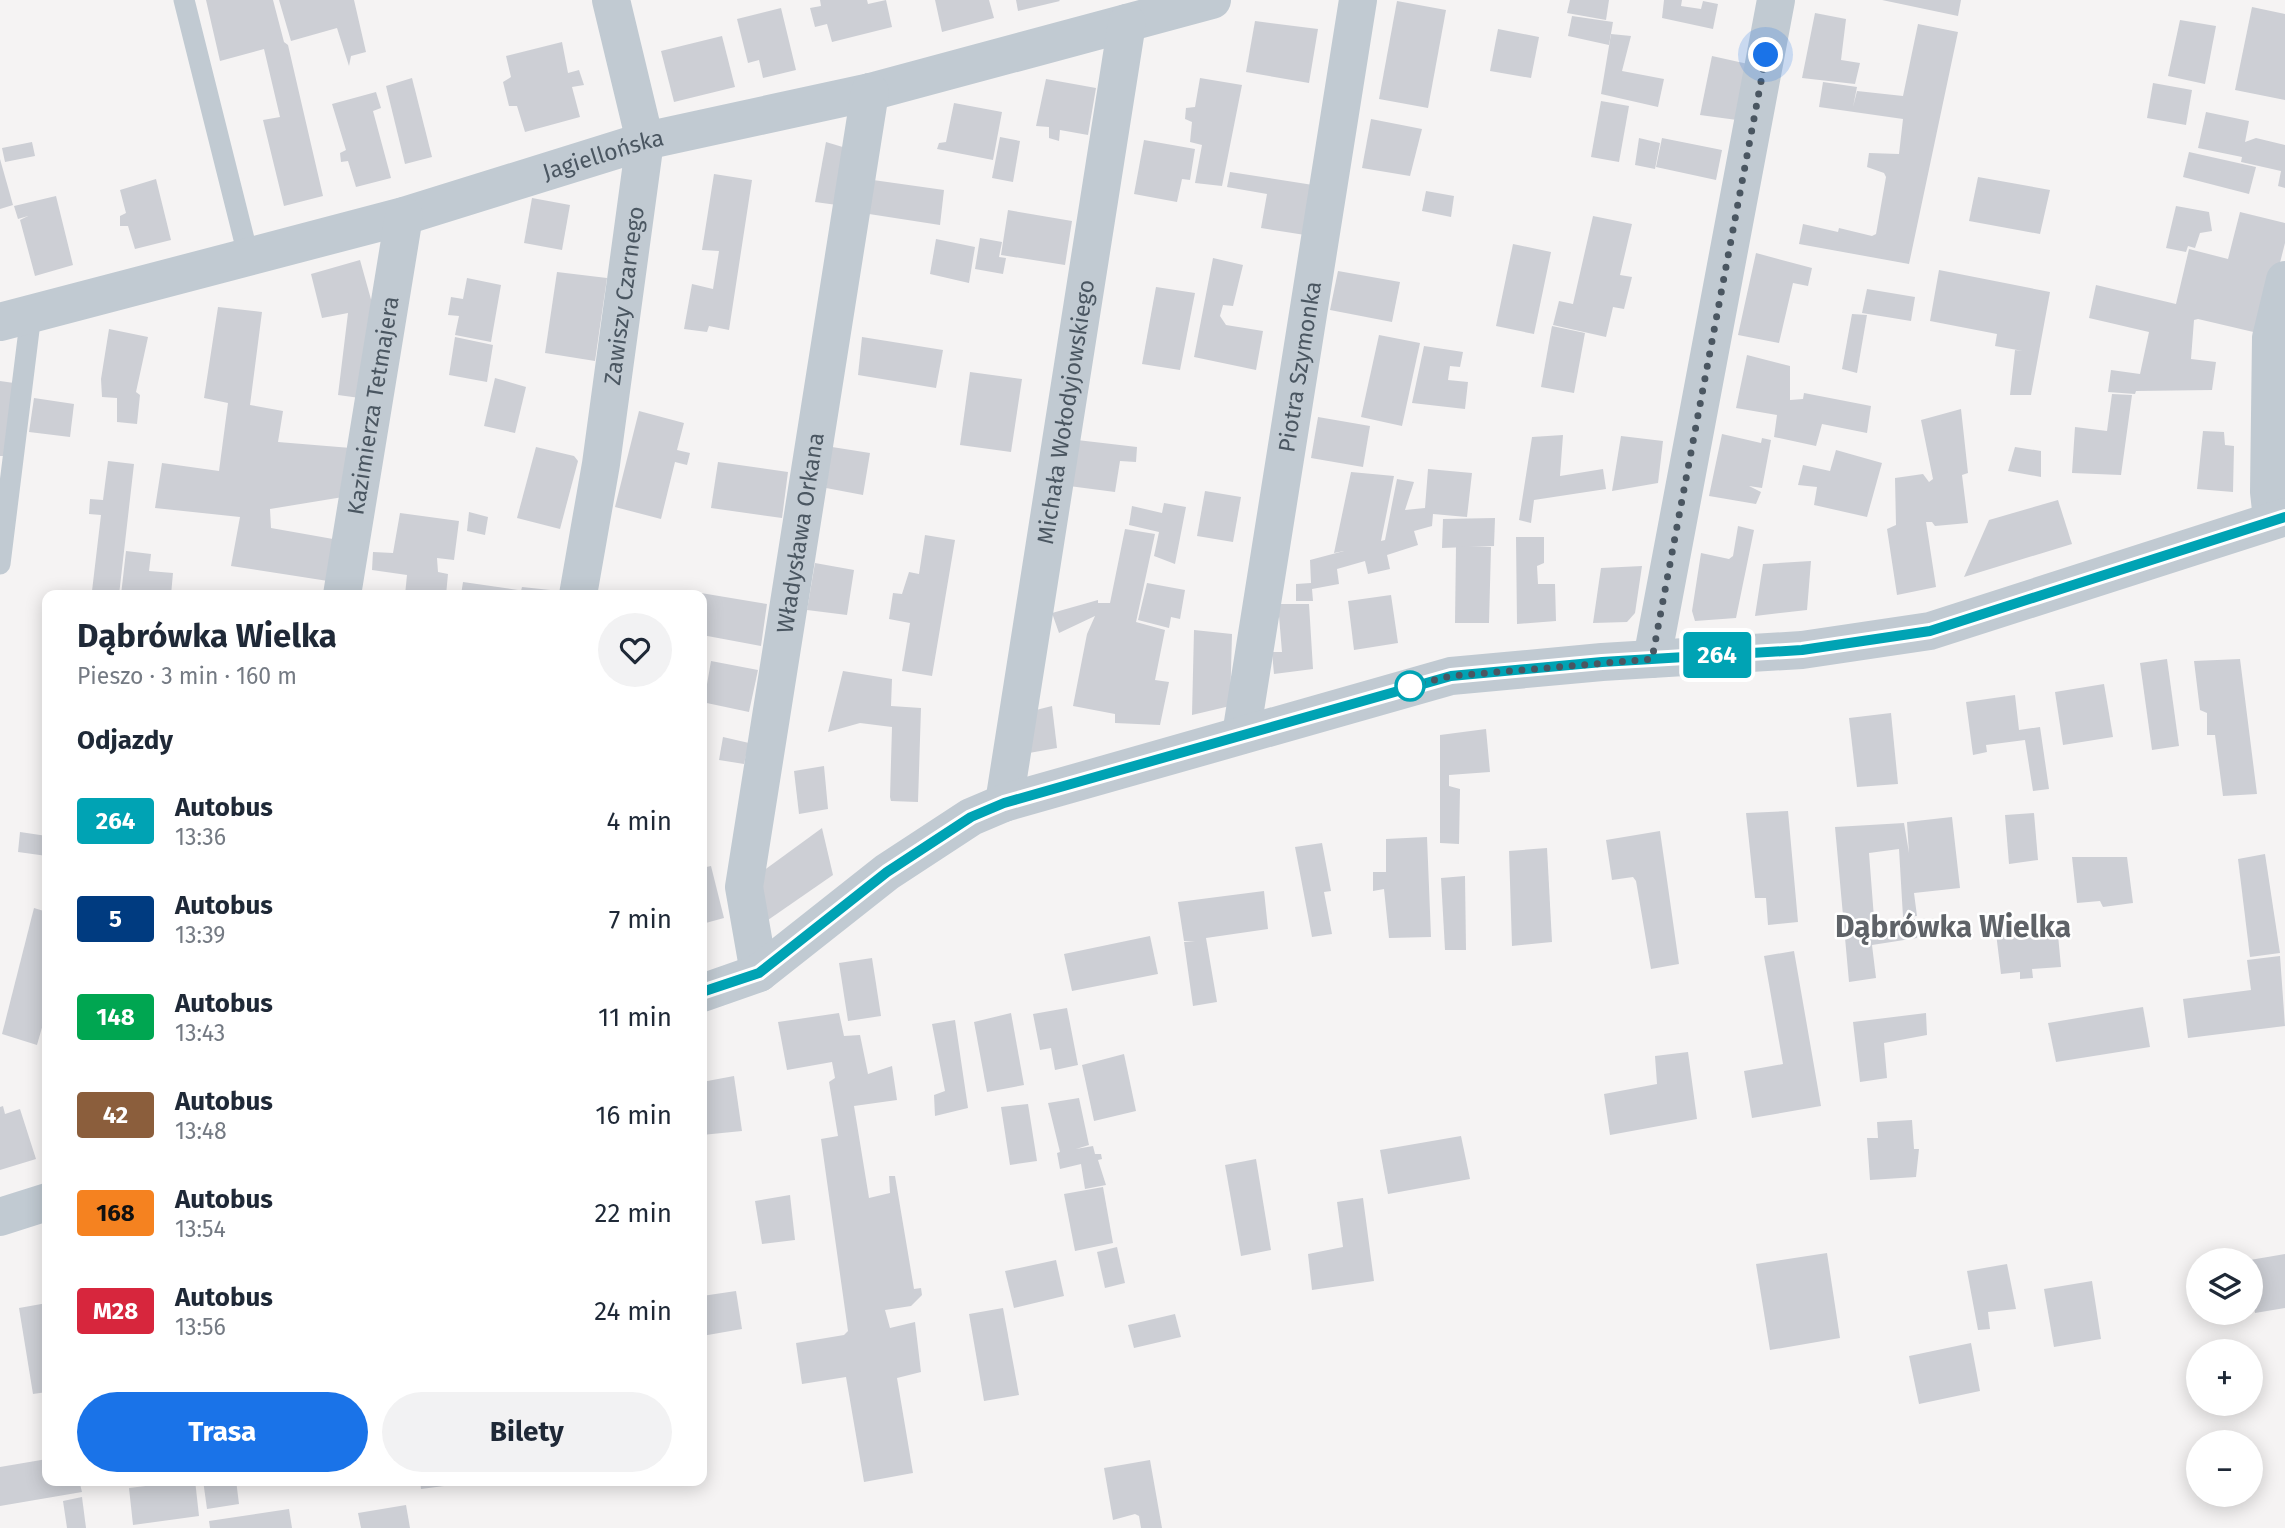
<!DOCTYPE html>
<html lang="pl">
<meta charset="utf-8">
<style>
:root{--surface:#fff;--page:#f2f2f3;--text:#1f2937;--muted:#747a83;--accent:#1a73e8}
body{margin:0;font-family:"Fira Sans",sans-serif;background:var(--page);color:var(--text);height:100vh;display:flex;flex-direction:column;font-size:26px;white-space:nowrap}
*{box-sizing:border-box;margin:0}
p{font-size:23px;color:var(--muted)}
.icon{flex:none;width:38px;height:38px;fill:none;stroke:currentColor;stroke-width:2;stroke-linecap:round;stroke-linejoin:round}
.map{position:relative;flex:1;overflow:hidden}
.sheet{position:absolute;left:42px;top:590px;width:665px;height:896px;display:flex;flex-direction:column;background:var(--surface);border-radius:14px;box-shadow:0 4px 18px #0003}
.sheet>*{flex:none}
.badge{padding:0 14px;border-radius:5px;font-size:24px;line-height:46px}
.buttons{position:absolute;left:2186px;top:1248px;display:grid;gap:14px}
.buttons a{display:grid;place-items:center;width:77px;height:77px;border-radius:50%;background:var(--surface);box-shadow:0 4px 18px #0003;font-size:35px}
.you{position:absolute;width:35px;height:35px;margin:-18px;border:5px solid #fff;border-radius:50%;background:#1a73e8;box-shadow:0 0 0 10px #1a73e833}
.map>.badge{position:absolute;translate:-50% -50%;box-shadow:0 0 0 4px #fff}
h2{padding:0 35px;font-size:26px;line-height:63px}
.round{display:grid;place-items:center;flex:none;width:74px;height:74px;border-radius:37px;background:var(--page)}
.overview{display:flex;align-items:center;justify-content:space-between;height:119px;padding:0 35px}
h1{font-size:33px;font-weight:700;line-height:52px}
.cta{display:flex;gap:14px;margin-top:auto;padding:14px 35px}
.cta a{flex:1;height:80px;border-radius:42px;background:var(--accent);color:#fff;font-size:28px;font-weight:700;line-height:80px;text-align:center}
.cta a+a{background:var(--page);color:var(--text)}
ul{padding:0;list-style:none}
li{display:flex;align-items:center;gap:21px;height:98px;padding:0 35px}
li div{flex:1}
li b{display:block;font-size:26px}
li em{font-style:normal}
li .badge{min-width:77px;font-weight:700;text-align:center}
.map>svg:first-child{display:block}
.building{fill:#cdcfd5}
.lines{fill:none;stroke-linecap:round;stroke-linejoin:round}
.service{stroke:#c1cad2;stroke-width:21}
.minor{stroke:#c1cad2;stroke-width:38}
.tertiary{stroke:#c1cad2;stroke-width:38}
.line-casing{stroke:#fff;stroke-width:16}
.line{stroke:#00a3b4;stroke-width:10}
.walk{stroke:#4a5661;stroke-width:7;stroke-dasharray:0 12.6}
.stop-dot{fill:#fff;stroke:#00a3b4;stroke-width:3.5}
.labels{text-anchor:middle;stroke-width:5;stroke-linejoin:round;paint-order:stroke}
.street-label{font-size:23px;fill:#4a5661;stroke:#fff}
.district-label{font-size:30px;font-weight:bold;fill:#5f6368;stroke:#fff}
</style>
<div class="map">
<svg width="2285" height="1528" viewBox="0 0 2285 1528">
<rect width="100%" height="100%" fill="#f5f3f3"/>
<!-- building -->
<g class="building">
<polygon points="206,0 273,0 284,42 288,45 323,196 284,206 263,120 280,117 264,49 220,61"/>
<polygon points="279,0 354,0 366,52 351,56 349,66 337,28 291,41"/>
<polygon points="820,0 867,0 868,4 886,0 892,27 832,42 827,24 815,27 810,8 821,6"/>
<polygon points="935,0 989,0 994,18 942,32"/>
<polygon points="1016,0 1059,0 1060,1 1018,11"/>
<polygon points="1570,0 1609,0 1606,20 1567,13"/>
<polygon points="1664,0 1682,0 1681,6 1701,9 1703,1 1718,4 1713,29 1662,18"/>
<polygon points="1882,0 1961,0 1958,16"/>
<polygon points="1397,1 1446,10 1428,108 1379,99"/>
<polygon points="2252,7 2285,14 2285,100 2235,90"/>
<polygon points="781,8 796,70 763,78 759,60 748,63 737,19"/>
<polygon points="1815,13 1846,19 1841,60 1860,63 1855,84 1802,78"/>
<polygon points="1572,16 1613,22 1609,45 1568,36"/>
<polygon points="2180,20 2216,26 2205,84 2168,76"/>
<polygon points="1255,21 1318,29 1309,83 1246,72"/>
<polygon points="1918,24 1958,32 1909,264 1799,244 1803,224 1838,232 1839,228 1872,236 1876,234 1886,177 1884,173 1867,167 1869,153 1899,154 1903,119 1819,107 1823,82 1857,87 1853,107 1857,91 1903,96"/>
<polygon points="1498,29 1539,37 1531,78 1490,71"/>
<polygon points="1611,34 1631,36 1622,71 1664,79 1658,107 1601,94"/>
<polygon points="722,36 735,87 674,102 661,51"/>
<polygon points="562,42 568,73 579,70 584,85 572,87 580,117 525,132 517,106 509,106 503,82 511,77 506,56"/>
<polygon points="1712,56 1748,64 1737,120 1700,115"/>
<polygon points="412,78 432,157 405,164 386,86"/>
<polygon points="1200,78 1242,85 1222,186 1195,183 1202,145 1190,142 1192,122 1185,119 1186,108 1195,107"/>
<polygon points="1046,79 1096,88 1088,135 1060,130 1059,141 1049,138 1049,127 1036,126"/>
<polygon points="2153,83 2192,90 2186,125 2147,118"/>
<polygon points="376,92 381,108 373,111 391,178 356,187 348,161 341,162 340,153 346,150 332,104"/>
<polygon points="1601,101 1629,106 1619,162 1591,157"/>
<polygon points="954,103 1002,112 993,160 937,149 939,143 946,142"/>
<polygon points="2206,112 2249,121 2245,142 2256,138 2285,145 2285,188 2278,186 2281,171 2241,162 2242,157 2198,148"/>
<polygon points="1371,119 1422,129 1410,176 1362,168"/>
<polygon points="1000,137 1020,141 1013,182 992,178"/>
<polygon points="1639,138 1660,143 1655,169 1635,165"/>
<polygon points="1662,138 1722,150 1716,180 1656,167"/>
<polygon points="1144,140 1195,149 1190,180 1182,179 1177,202 1134,194"/>
<polygon points="32,142 35,156 5,162 2,148"/>
<polygon points="826,142 846,148 837,205 815,202"/>
<polygon points="2189,152 2256,167 2249,194 2183,177"/>
<polygon points="0,159 13,205 0,209"/>
<polygon points="1230,172 1313,185 1305,235 1261,228 1267,194 1227,187"/>
<polygon points="714,174 752,180 729,330 709,326 707,332 684,329 692,284 713,289 719,251 702,250"/>
<polygon points="1978,177 2050,190 2040,234 1969,221"/>
<polygon points="156,179 171,240 135,249 128,226 120,226 120,216 126,213 120,190"/>
<polygon points="873,180 944,190 940,225 869,214"/>
<polygon points="1426,191 1454,196 1451,217 1422,211"/>
<polygon points="56,196 73,265 35,276 20,220 28,216 18,219 14,206"/>
<polygon points="532,198 570,205 562,250 524,243"/>
<polygon points="2176,206 2209,212 2212,231 2200,233 2195,248 2188,246 2186,252 2166,248"/>
<polygon points="1008,210 1072,221 1065,265 1001,255"/>
<polygon points="2240,212 2285,223 2285,243 2262,334 2198,319 2194,320 2191,359 2216,362 2212,390 2136,391 2135,394 2108,392 2111,370 2140,374 2149,332 2089,318 2096,285 2176,304 2189,249 2228,259"/>
<polygon points="1593,216 1632,224 1620,275 1632,277 1624,309 1613,307 1606,337 1553,325 1559,301 1573,304"/>
<polygon points="980,238 1002,242 999,257 1006,258 1003,274 975,269"/>
<polygon points="936,239 975,247 969,283 930,274"/>
<polygon points="1513,244 1551,252 1534,334 1496,326"/>
<polygon points="1756,253 1812,268 1808,286 1793,283 1779,343 1738,335"/>
<polygon points="1213,258 1243,265 1233,306 1223,305 1220,316 1226,325 1263,331 1256,370 1194,357"/>
<polygon points="360,260 372,303 360,398 338,395 348,313 322,318 311,274"/>
<polygon points="1939,270 2050,292 2031,395 2010,395 2015,350 2023,351 1995,346 1997,334 1930,321"/>
<polygon points="1338,271 1400,282 1392,322 1330,310"/>
<polygon points="557,272 607,278 595,361 545,353"/>
<polygon points="467,278 501,285 491,342 455,335 459,316 448,315 451,297 463,299"/>
<polygon points="1156,287 1195,293 1180,370 1142,364"/>
<polygon points="1867,289 1915,297 1911,321 1862,313"/>
<polygon points="218,307 262,312 250,405 283,411 278,442 351,448 343,497 270,509 271,528 333,539 328,581 231,566 240,517 155,508 162,463 219,471 228,403 204,398"/>
<polygon points="1852,314 1867,315 1857,373 1842,369"/>
<polygon points="1552,326 1585,333 1574,393 1541,387"/>
<polygon points="109,329 148,337 136,392 140,395 137,424 117,422 117,398 102,397 101,379"/>
<polygon points="1379,335 1420,343 1402,426 1361,417"/>
<polygon points="455,337 493,345 487,382 449,375"/>
<polygon points="862,337 943,350 936,388 858,375"/>
<polygon points="1424,346 1463,352 1460,367 1450,366 1448,380 1468,382 1465,409 1412,403"/>
<polygon points="1747,355 1790,366 1790,400 1803,399 1804,393 1871,406 1867,433 1822,424 1816,446 1774,437 1777,415 1736,408"/>
<polygon points="970,372 1022,379 1011,452 960,445"/>
<polygon points="495,378 526,387 515,433 484,426"/>
<polygon points="0,381 14,383 6,456 0,456"/>
<polygon points="2112,394 2132,395 2121,475 2072,473 2075,427 2107,431"/>
<polygon points="34,398 74,404 70,437 29,432"/>
<polygon points="1961,409 1968,473 1962,475 1968,523 1935,526 1932,522 1926,522 1936,587 1897,595 1887,529 1896,525 1895,478 1923,474 1929,482 1933,479 1921,420"/>
<polygon points="639,411 684,423 677,450 690,453 687,465 675,462 661,519 615,507"/>
<polygon points="1318,417 1370,426 1363,467 1311,458"/>
<polygon points="2203,431 2224,432 2225,445 2234,446 2233,492 2197,489"/>
<polygon points="1722,434 1761,443 1762,438 1771,440 1762,488 1749,486 1761,492 1756,504 1709,496"/>
<polygon points="1563,435 1560,476 1603,469 1606,489 1534,500 1531,523 1519,520 1532,437"/>
<polygon points="1621,436 1663,441 1658,483 1612,491"/>
<polygon points="1077,440 1137,447 1136,462 1120,461 1115,492 1069,486"/>
<polygon points="536,447 574,456 578,461 560,529 517,518"/>
<polygon points="832,447 870,453 863,495 826,488"/>
<polygon points="2015,447 2041,451 2041,477 2008,471"/>
<polygon points="1836,450 1882,463 1867,517 1814,505 1817,487 1798,485 1803,465 1830,471"/>
<polygon points="108,461 134,464 119,595 92,591 101,515 89,514 90,499 103,500"/>
<polygon points="718,462 788,472 782,518 711,508"/>
<polygon points="1428,469 1472,473 1467,517 1433,514 1432,526 1414,531 1418,545 1387,555 1390,569 1368,574 1365,561 1337,569 1339,584 1312,589 1313,601 1296,601 1296,584 1311,583 1310,560 1344,551 1334,553 1351,472 1394,476 1381,541 1385,540 1397,479 1414,482 1405,510 1425,508"/>
<polygon points="1205,491 1241,497 1233,542 1197,536"/>
<polygon points="2058,500 2072,544 1964,577 1989,520"/>
<polygon points="1164,503 1186,507 1175,564 1154,556 1159,532 1129,525 1132,506 1162,513"/>
<polygon points="469,512 488,517 485,535 467,531"/>
<polygon points="400,513 459,521 454,560 437,558 438,572 448,574 446,595 405,595 407,575 372,570 373,552 393,553"/>
<polygon points="1495,518 1494,546 1442,548 1443,519"/>
<polygon points="1738,526 1754,530 1736,618 1695,621 1692,611 1701,553 1729,559 1733,556"/>
<polygon points="1125,529 1155,534 1136,622 1165,630 1155,680 1169,682 1160,725 1115,723 1115,714 1073,706 1087,634 1095,616 1059,633 1052,613 1098,600 1098,603 1110,603"/>
<polygon points="925,535 955,540 932,676 902,671 910,623 889,619 893,593 902,594 909,572 919,574"/>
<polygon points="1516,537 1544,537 1544,563 1537,566 1538,584 1555,584 1556,621 1517,624"/>
<polygon points="1456,546 1491,547 1489,623 1455,623"/>
<polygon points="126,551 151,554 149,571 173,573 171,595 121,595"/>
<polygon points="1811,561 1807,610 1755,616 1763,564"/>
<polygon points="815,563 854,570 847,615 807,610"/>
<polygon points="1642,566 1635,613 1627,622 1593,623 1601,568"/>
<polygon points="463,582 518,590 517,595 461,595"/>
<polygon points="1147,583 1185,590 1180,619 1171,617 1169,628 1138,620"/>
<polygon points="522,587 560,591 559,595 520,595"/>
<polygon points="689,591 767,604 761,646 702,635 702,595 689,595"/>
<polygon points="1391,595 1398,643 1354,650 1348,601"/>
<polygon points="1278,604 1309,604 1313,669 1274,674 1272,652 1282,652"/>
<polygon points="1194,630 1232,634 1230,706 1192,715"/>
<polygon points="2167,659 2179,746 2152,750 2140,663"/>
<polygon points="2240,659 2257,794 2223,796 2215,735 2207,735 2207,713 2200,710 2194,661"/>
<polygon points="711,661 758,670 749,712 702,702 702,689 706,690"/>
<polygon points="843,671 892,679 891,706 921,708 918,802 891,801 890,797 892,727 860,723 828,732"/>
<polygon points="2104,684 2113,737 2063,745 2055,692"/>
<polygon points="2015,695 2019,730 2040,727 2049,789 2033,791 2025,740 1986,745 1987,752 1973,755 1966,702"/>
<polygon points="1052,706 1057,748 1029,753 1032,711"/>
<polygon points="1891,713 1898,784 1857,787 1849,718"/>
<polygon points="1486,729 1490,772 1449,775 1449,786 1460,789 1459,844 1440,843 1440,735"/>
<polygon points="723,737 749,743 744,764 719,760"/>
<polygon points="824,766 828,809 799,814 794,771"/>
<polygon points="1788,811 1798,922 1768,925 1766,898 1755,898 1746,813"/>
<polygon points="2034,813 2038,860 2009,864 2005,815"/>
<polygon points="1952,817 1960,888 1914,893 1917,916 1903,917 1899,849 1869,853 1874,918 1876,922 1915,919 1917,938 1872,945 1876,978 1849,982 1835,827 1904,823 1909,853 1907,822"/>
<polygon points="822,828 833,875 768,920 759,874"/>
<polygon points="1660,831 1679,964 1651,969 1636,881 1633,877 1612,880 1606,840"/>
<polygon points="20,832 47,836 47,856 18,852"/>
<polygon points="1427,837 1431,937 1389,938 1384,889 1373,891 1373,872 1386,872 1386,839"/>
<polygon points="1322,843 1331,891 1324,892 1332,934 1312,937 1295,847"/>
<polygon points="1547,848 1552,942 1512,946 1509,851"/>
<polygon points="2265,854 2280,953 2250,957 2238,859"/>
<polygon points="2072,857 2127,857 2133,903 2103,907 2100,901 2077,903"/>
<polygon points="711,866 724,918 702,924 702,868"/>
<polygon points="1465,876 1466,950 1445,950 1441,878"/>
<polygon points="1264,891 1268,929 1206,938 1217,1002 1193,1006 1184,942 1195,941 1184,941 1178,902"/>
<polygon points="34,908 47,912 47,1010 37,1045 2,1034"/>
<polygon points="2039,920 2041,937 2058,935 2061,967 2032,969 2033,978 2020,979 2020,972 2001,974 1995,925"/>
<polygon points="1150,936 1158,974 1072,991 1064,954"/>
<polygon points="1794,951 1821,1106 1752,1118 1744,1071 1783,1064 1764,956"/>
<polygon points="2280,956 2285,1026 2188,1038 2183,999 2251,990 2247,960"/>
<polygon points="872,958 881,1016 848,1021 839,963"/>
<polygon points="2143,1007 2150,1047 2056,1062 2048,1023"/>
<polygon points="1067,1008 1078,1065 1055,1070 1051,1048 1040,1050 1033,1014"/>
<polygon points="839,1013 844,1036 860,1035 868,1074 892,1066 897,1100 854,1106 869,1198 890,1193 889,1176 895,1176 914,1289 921,1288 922,1295 911,1306 885,1310 890,1328 915,1322 921,1372 897,1378 913,1473 864,1482 846,1377 802,1384 796,1343 844,1335 848,1331 821,1139 838,1136 829,1082 835,1078 832,1062 787,1070 778,1022"/>
<polygon points="1011,1013 1024,1085 987,1092 974,1022"/>
<polygon points="1926,1013 1927,1035 1884,1043 1887,1078 1860,1082 1853,1022"/>
<polygon points="955,1020 968,1108 935,1116 934,1095 945,1091 932,1024"/>
<polygon points="1688,1052 1697,1119 1610,1135 1604,1094 1657,1084 1655,1056"/>
<polygon points="1124,1054 1136,1111 1094,1121 1082,1065"/>
<polygon points="734,1076 742,1131 702,1135 702,1082"/>
<polygon points="1079,1098 1089,1145 1076,1149 1093,1146 1095,1154 1101,1154 1102,1159 1098,1160 1106,1185 1085,1189 1081,1164 1060,1169 1057,1153 1060,1152 1048,1103"/>
<polygon points="1028,1104 1037,1161 1010,1165 1001,1107"/>
<polygon points="3,1106 5,1114 20,1109 36,1159 0,1170 0,1107"/>
<polygon points="1912,1120 1914,1149 1919,1149 1916,1177 1870,1180 1867,1138 1878,1138 1877,1122"/>
<polygon points="1461,1136 1470,1179 1388,1194 1380,1150"/>
<polygon points="1256,1159 1271,1250 1241,1256 1225,1165"/>
<polygon points="1103,1187 1113,1243 1075,1251 1064,1194"/>
<polygon points="790,1195 795,1240 762,1244 755,1201"/>
<polygon points="1363,1198 1374,1281 1312,1290 1308,1254 1343,1247 1337,1202"/>
<polygon points="1117,1247 1125,1283 1105,1288 1097,1252"/>
<polygon points="1827,1253 1840,1338 1770,1350 1756,1264"/>
<polygon points="2285,1254 2285,1308 2255,1313 2250,1288 2250,1260"/>
<polygon points="1056,1260 1064,1296 1014,1308 1005,1271"/>
<polygon points="2007,1264 2016,1309 1988,1312 1990,1329 1978,1330 1967,1271"/>
<polygon points="2092,1281 2101,1339 2054,1347 2044,1289"/>
<polygon points="736,1291 742,1329 702,1336 702,1296"/>
<polygon points="47,1303 47,1392 33,1394 19,1308"/>
<polygon points="1003,1308 1019,1395 984,1401 969,1314"/>
<polygon points="1175,1314 1181,1337 1134,1348 1128,1325"/>
<polygon points="1971,1343 1980,1391 1919,1404 1909,1356"/>
<polygon points="47,1459 47,1480 79,1480 82,1492 0,1506 0,1467"/>
<polygon points="1150,1460 1162,1528 1141,1528 1139,1516 1135,1514 1113,1520 1104,1468"/>
<polygon points="195,1480 199,1516 133,1525 129,1488"/>
<polygon points="203,1480 236,1480 239,1504 207,1509"/>
<polygon points="420,1480 443,1480 444,1486 421,1489"/>
<polygon points="82,1497 86,1528 67,1528 63,1501"/>
<polygon points="406,1505 410,1528 361,1528 358,1513"/>
<polygon points="289,1509 292,1528 210,1528 209,1521"/>
</g>
<g class="lines">
<!-- service -->
<g class="service">
<polyline points="184,0 248,255"/>
<polyline points="0,564 31,314"/>
</g>
<!-- minor -->
<g class="minor">
<path id="s1" d="M0,322L404,216L645,141L870,92L1212,0"/>
<polyline points="2272,519 2269,492 2271,338 2285,280"/>
<path id="s2" d="M342,595L404,216"/>
<path id="s3" d="M578,595L601,464L645,141L611,0"/>
<polyline points="1652,659 1776,0"/>
<path id="s4" d="M1241,735L1358,0"/>
<path id="s5" d="M1004,803L1127,23"/>
<path id="s6" d="M759,973L744,887L870,92"/>
</g>
<!-- tertiary -->
<g class="tertiary">
<polyline points="702,993 759,973 887,872 971,817 1004,803 1451,676 1602,662 1802,650 1930,631 2285,517"/>
<polyline points="0,1217 47,1202"/>
</g>
</g>
<g class="lines">
<defs>
<polyline id="line" points="702,992 759,973 887,872 971,817 1004,803 1451,676 1602,662 1802,650 1930,631 2285,517"/>
</defs>
<!-- line casing -->
<use href="#line" class="line-casing"/>
<!-- line -->
<use href="#line" class="line"/>
<!-- walk -->
<polyline class="walk" points="1410,686 1451,676 1652,659 1766,55"/>
</g>
<!-- markers -->
<circle class="stop-dot" cx="1410" cy="686" r="14"/>
<g class="labels">
<!-- street labels -->
<g class="street-label">
<text dy="8" stroke="none"><textPath href="#s1" startOffset="626">Jagiellońska</textPath></text>
<text dy="8" stroke="none"><textPath href="#s3" startOffset="303">Zawiszy Czarnego</textPath></text>
<text dy="8" stroke="none"><textPath href="#s4" startOffset="373">Piotra Szymonka</textPath></text>
<text dy="8" stroke="none"><textPath href="#s2" startOffset="192">Kazimierza Tetmajera</textPath></text>
<text dy="8" stroke="none"><textPath href="#s5" startOffset="396">Michała Wołodyjowskiego</textPath></text>
<text dy="8" stroke="none"><textPath href="#s6" startOffset="446">Władysława Orkana</textPath></text>
</g>
<!-- district labels -->
<g class="district-label">
<text x="1953" y="937">Dąbrówka Wielka</text>
</g>
</g>
</svg>
<div class="buttons">
<a><svg class="icon" aria-label="layers" viewBox="0 0 24 24"><path d="M12 4l9 5-9 5-9-5zM3 14l9 5 9-5"/></svg></a>
<a>+</a>
<a>−</a>
</div>
<div class="you" style="left:1766px;top:55px"></div>
<b class="badge" style="left:1717px;top:655px;background:#00a3b4;color:#fff">264</b>
<section class="sheet">
<div class="overview"><div><h1>Dąbrówka Wielka</h1><p>Pieszo · 3 min · 160 m</p></div><a class="round"><svg class="icon" aria-label="heart" viewBox="0 0 24 24"><path d="M12 20l-8-8c-3-5 5-10 8-4 3-6 11-1 8 4z"/></svg></a></div>
<h2>Odjazdy</h2>
<ul>
<li><span class="badge" style="background:#00a3b4;color:#fff">264</span><div><b>Autobus</b><p>13:36</p></div><em>4 min</em></li>
<li><span class="badge" style="background:#003b80;color:#fff">5</span><div><b>Autobus</b><p>13:39</p></div><em>7 min</em></li>
<li><span class="badge" style="background:#00a651;color:#fff">148</span><div><b>Autobus</b><p>13:43</p></div><em>11 min</em></li>
<li><span class="badge" style="background:#8b5e3c;color:#fff">42</span><div><b>Autobus</b><p>13:48</p></div><em>16 min</em></li>
<li><span class="badge" style="background:#f58220;color:#111">168</span><div><b>Autobus</b><p>13:54</p></div><em>22 min</em></li>
<li><span class="badge" style="background:#d7263d;color:#fff">M28</span><div><b>Autobus</b><p>13:56</p></div><em>24 min</em></li>
</ul>
<div class="cta"><a>Trasa</a><a>Bilety</a></div>
</section>
</div>
